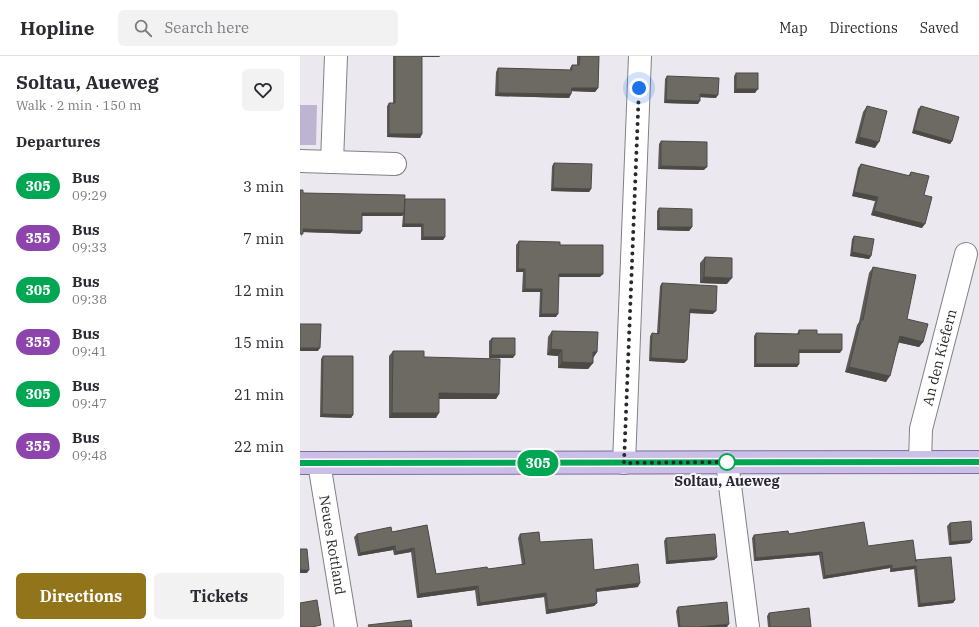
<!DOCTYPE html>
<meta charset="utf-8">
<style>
:root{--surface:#fff;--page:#f2f2f3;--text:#2b2b33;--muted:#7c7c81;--line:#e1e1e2;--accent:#92741a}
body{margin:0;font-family:"IBM Plex Serif",serif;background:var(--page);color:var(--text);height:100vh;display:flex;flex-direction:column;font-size:15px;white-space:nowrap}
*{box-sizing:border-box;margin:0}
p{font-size:13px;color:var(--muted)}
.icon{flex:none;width:22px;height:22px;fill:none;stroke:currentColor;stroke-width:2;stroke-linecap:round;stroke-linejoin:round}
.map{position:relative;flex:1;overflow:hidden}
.details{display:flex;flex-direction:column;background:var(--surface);width:300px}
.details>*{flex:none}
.badge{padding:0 8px;border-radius:13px;font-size:14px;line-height:26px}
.you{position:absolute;width:20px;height:20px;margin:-10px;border:3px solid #fff;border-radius:50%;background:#1a73e8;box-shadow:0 0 0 6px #1a73e833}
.map>.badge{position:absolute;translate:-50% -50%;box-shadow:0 0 0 2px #fff}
h2{padding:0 16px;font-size:15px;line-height:36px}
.round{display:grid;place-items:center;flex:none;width:42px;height:42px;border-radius:6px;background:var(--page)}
.summary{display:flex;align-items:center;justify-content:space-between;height:68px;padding:0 16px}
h1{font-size:19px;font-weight:700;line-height:30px}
.action{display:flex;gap:8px;margin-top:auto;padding:8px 16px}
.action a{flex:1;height:46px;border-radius:6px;background:var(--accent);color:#fff;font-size:16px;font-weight:700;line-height:46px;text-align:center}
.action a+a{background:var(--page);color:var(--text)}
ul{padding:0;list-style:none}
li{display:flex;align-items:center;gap:12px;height:52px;padding:0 16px}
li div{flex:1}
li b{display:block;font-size:15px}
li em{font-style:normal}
li .badge{min-width:44px;font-weight:700;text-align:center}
header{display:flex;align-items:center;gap:24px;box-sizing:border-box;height:56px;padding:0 20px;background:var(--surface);border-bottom:1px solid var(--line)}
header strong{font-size:19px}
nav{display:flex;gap:22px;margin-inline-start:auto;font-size:14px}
.search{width:280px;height:36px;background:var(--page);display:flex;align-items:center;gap:10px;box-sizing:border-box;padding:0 14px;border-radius:6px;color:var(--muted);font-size:15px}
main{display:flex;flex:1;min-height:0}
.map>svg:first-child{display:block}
.green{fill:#bcb4d1}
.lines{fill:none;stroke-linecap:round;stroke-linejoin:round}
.minor-casing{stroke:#828087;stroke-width:24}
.major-casing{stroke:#7c6f9b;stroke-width:24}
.minor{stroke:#fff;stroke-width:22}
.major{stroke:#cbbfe7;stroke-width:22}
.wall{fill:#5d5b55}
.shaded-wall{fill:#4c4a45}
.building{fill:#6c6a63;stroke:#4c4a45}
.line-casing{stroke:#fff;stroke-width:9}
.line{stroke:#00a651;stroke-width:6}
.walk{stroke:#29292c;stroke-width:4;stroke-dasharray:0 7.2}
.stop-dot{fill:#fff;stroke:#00a651;stroke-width:2}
.labels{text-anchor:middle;stroke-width:4;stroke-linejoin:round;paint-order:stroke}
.street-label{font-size:14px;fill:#29292c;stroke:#f8f6fe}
.stop-label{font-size:14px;font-weight:bold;fill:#29292c;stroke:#f8f6fe}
</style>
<header>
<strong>Hopline</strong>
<div class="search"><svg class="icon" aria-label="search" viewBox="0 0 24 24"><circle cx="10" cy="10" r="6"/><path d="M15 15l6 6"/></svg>Search here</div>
<nav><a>Map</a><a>Directions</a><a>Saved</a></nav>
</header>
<main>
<section class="details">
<div class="summary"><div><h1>Soltau, Aueweg</h1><p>Walk · 2 min · 150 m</p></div><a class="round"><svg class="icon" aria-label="heart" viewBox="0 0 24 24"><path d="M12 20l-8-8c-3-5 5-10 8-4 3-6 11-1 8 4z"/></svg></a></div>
<h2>Departures</h2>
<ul>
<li><span class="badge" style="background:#00a651;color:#fff">305</span><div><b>Bus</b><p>09:29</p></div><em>3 min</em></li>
<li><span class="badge" style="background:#8e44ad;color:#fff">355</span><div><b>Bus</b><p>09:33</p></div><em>7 min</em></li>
<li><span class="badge" style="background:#00a651;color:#fff">305</span><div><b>Bus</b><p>09:38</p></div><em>12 min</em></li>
<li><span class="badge" style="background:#8e44ad;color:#fff">355</span><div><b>Bus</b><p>09:41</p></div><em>15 min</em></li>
<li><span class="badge" style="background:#00a651;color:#fff">305</span><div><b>Bus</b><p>09:47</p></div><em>21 min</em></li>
<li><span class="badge" style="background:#8e44ad;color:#fff">355</span><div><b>Bus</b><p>09:48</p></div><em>22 min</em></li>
</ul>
<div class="action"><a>Directions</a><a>Tickets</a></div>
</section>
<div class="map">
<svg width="679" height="571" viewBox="0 0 679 571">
<rect width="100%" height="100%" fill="#ebe8f0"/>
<!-- green -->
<polygon class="green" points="0,49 17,49 16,89 0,89"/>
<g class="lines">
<defs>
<g id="minor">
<polyline points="0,105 95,108"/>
<polyline points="32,106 36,0"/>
<polyline points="427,406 448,571"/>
<path id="s1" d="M620,406L621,373L666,198"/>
<path id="s2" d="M19,407L46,571"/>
<polyline points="324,407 340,0"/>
</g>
<polyline id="major" points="0,407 679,406"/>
</defs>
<!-- minor casing -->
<use href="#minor" class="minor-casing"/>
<!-- major casing -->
<use href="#major" class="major-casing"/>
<!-- minor -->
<use href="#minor" class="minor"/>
<!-- major -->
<use href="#major" class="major"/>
</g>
<!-- wall -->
<g class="wall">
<polygon points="93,0 140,0 139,1 122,1 122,78 120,82 87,81 87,50 89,47 93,47"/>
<polygon points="277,0 299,0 298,32 295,36 271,35 271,38 269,42 195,40 196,16 198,12 270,14 270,12 272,9 277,9"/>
<polygon points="436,17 455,37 434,37 434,20"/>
<polygon points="367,20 416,42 400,41 398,48 364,47 365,23"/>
<polygon points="567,50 575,92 555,87 563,56"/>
<polygon points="621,50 652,85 650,88 612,77 618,53"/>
<polygon points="361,85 404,114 358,113 359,88"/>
<polygon points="254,107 291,133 289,136 251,135 252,110"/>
<polygon points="561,108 608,120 611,116 624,139 622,172 571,159 575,145 552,140 558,112"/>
<polygon points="3,137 105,143 145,181 143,184 121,184 121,171 102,171 103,159 102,160 62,160 60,178 3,176 1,181"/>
<polygon points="359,152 392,171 389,175 357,174 357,155"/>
<polygon points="554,180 571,200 569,203 550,200 552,183"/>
<polygon points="219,185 260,189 300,221 259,221 256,261 239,261 240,236 222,236 223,216 216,216 216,189"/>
<polygon points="405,201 427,228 400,227 400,207"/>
<polygon points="573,211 607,263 623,286 619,291 599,286 586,326 545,316 557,269 559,266 569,217"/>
<polygon points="362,227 413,258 390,257 387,304 384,307 349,305 350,280 352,277 357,277 360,230"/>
<polygon points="499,274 517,278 540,297 499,297 499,308 497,311 454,311 454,280 456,277 497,278"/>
<polygon points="252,275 297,296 293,302 293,307 288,313 258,312 258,300 247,299 248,281"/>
<polygon points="192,282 213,302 189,302 189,285"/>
<polygon points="93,295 124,301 199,338 196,343 139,343 136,362 89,362 89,300"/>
<polygon points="23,300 53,359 51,362 20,361 21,303"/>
<polygon points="650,467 670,487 649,489 647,470"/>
<polygon points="127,469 136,518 188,513 222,509 218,482 220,478 240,486 294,514 338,531 296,536 297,547 294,550 246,558 244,541 177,550 175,534 117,542 111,496 94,499 93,494 58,500 54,481 57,478 92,476"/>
<polygon points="489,478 568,490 615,504 655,544 653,547 618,551 614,513 590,516 590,512 523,523 519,499 454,505 452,482 454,479"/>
<polygon points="366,482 417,501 414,504 366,508 364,485"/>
<polygon points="378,551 427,571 378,571 376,555"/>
<polygon points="469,557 511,571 468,571 467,560"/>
</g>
<!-- shaded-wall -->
<g class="shaded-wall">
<polygon points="121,0 140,0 139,1 120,1"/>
<polygon points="272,32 298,32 295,36 269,35"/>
<polygon points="436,33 458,33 455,37 434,37"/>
<polygon points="198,37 271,38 269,42 195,40"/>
<polygon points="400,38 418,39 416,42 398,41"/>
<polygon points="366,44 400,45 398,48 364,47"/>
<polygon points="614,74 652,85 650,88 612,77"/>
<polygon points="89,78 122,78 120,82 87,81"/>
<polygon points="559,81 579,86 575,92 555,87"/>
<polygon points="361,110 407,111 404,114 358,113"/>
<polygon points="253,132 291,133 289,136 251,135"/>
<polygon points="554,136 578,141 575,145 552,140"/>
<polygon points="574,155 625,168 622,172 571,159"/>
<polygon points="62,157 104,157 102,160 60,160"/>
<polygon points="104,168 123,168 121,171 102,171"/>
<polygon points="359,171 392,171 389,175 357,174"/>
<polygon points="3,173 62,175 60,178 1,176"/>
<polygon points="123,181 145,181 143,184 121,184"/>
<polygon points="552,196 571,200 569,203 550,200"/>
<polygon points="218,213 225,213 223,216 216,216"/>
<polygon points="259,218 303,218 300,221 257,221"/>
<polygon points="404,221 432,222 427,228 400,227"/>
<polygon points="225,233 242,233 240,236 222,236"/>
<polygon points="390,253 416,255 413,258 388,257"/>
<polygon points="241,258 258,258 256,261 239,261"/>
<polygon points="600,280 623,286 619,291 596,286"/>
<polygon points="0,292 20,292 18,295 0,295"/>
<polygon points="251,293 262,294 258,300 247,299"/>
<polygon points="499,294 542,294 540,297 497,297"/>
<polygon points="293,296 297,296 293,302 288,302"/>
<polygon points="191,299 215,299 213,302 189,302"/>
<polygon points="351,302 387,304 384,307 349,305"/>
<polygon points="262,306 293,307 288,313 258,312"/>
<polygon points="456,308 499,308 497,311 454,311"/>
<polygon points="549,311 590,320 586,326 545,316"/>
<polygon points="139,337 199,338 196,343 136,343"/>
<polygon points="92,357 139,357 136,362 89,362"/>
<polygon points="22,358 53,359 51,362 20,361"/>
<polygon points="672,484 670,487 649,489 651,486"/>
<polygon points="95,490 93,494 58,500 60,497"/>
<polygon points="114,492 111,496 94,499 96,496"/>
<polygon points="522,496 519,499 454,505 456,502"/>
<polygon points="417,501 414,504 366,508 368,505"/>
<polygon points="592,509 590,512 523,523 525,520"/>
<polygon points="616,510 614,513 590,516 592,513"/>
<polygon points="0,514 9,514 7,517 0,517"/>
<polygon points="340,527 338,531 293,536 296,533"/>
<polygon points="178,530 175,534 117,542 119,538"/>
<polygon points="246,537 244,541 177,550 180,547"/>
<polygon points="655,544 653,547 618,551 620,548"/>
<polygon points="297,547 294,550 246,558 248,554"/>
<polygon points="429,568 427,571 400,571"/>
</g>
<!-- building -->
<g class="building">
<polygon points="95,0 122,0 122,78 89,78 89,47 95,47"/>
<polygon points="280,0 299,0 298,32 272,32 271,38 198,37 198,12 272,14 272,9 279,9"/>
<rect x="436" y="17" width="22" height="16"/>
<polygon points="367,20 419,22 418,39 400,38 400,45 366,44"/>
<polygon points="567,50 587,55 579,86 559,81"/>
<polygon points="621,50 659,61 652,85 614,74"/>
<polygon points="361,85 407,86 407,111 361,110"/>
<polygon points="254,107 292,108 291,133 253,132"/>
<polygon points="561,108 610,120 611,116 629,120 624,139 632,141 625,168 574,155 578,141 554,136"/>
<polygon points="0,134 3,134 3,137 105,139 104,157 62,157 62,175 3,173 3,178 0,178"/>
<polygon points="105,143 145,143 145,181 123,181 123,168 104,168"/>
<polygon points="359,152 392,153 392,171 359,171"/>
<polygon points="554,180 574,183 571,200 552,196"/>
<polygon points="219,185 260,186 260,189 303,189 303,218 259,218 258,258 241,258 242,233 225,233 225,213 218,213"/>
<polygon points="405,201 432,202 432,222 404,221"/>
<polygon points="573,211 616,219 607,263 628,268 623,286 600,280 590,320 549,311 561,264 563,264"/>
<polygon points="362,227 417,230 416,255 390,253 387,304 351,302 352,277 359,278"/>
<polygon points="0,268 21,268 20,292 0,292"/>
<polygon points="499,274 517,274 517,278 542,278 542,294 499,294 499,308 456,308 456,277 499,278"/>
<polygon points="252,275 298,276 297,296 293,296 293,307 262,306 262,294 251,293"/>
<polygon points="192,282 215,282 215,299 191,299"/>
<polygon points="93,295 124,295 124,301 200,303 199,338 139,337 139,357 92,357"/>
<polygon points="23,300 53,300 53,359 22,358"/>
<polygon points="671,465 672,484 651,486 650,467"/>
<polygon points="564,466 568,490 613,484 616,506 615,504 651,501 655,544 620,548 616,510 592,513 592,509 525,520 522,496 456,502 454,479 488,475 489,478"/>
<polygon points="127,469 136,518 187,511 188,513 225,508 220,478 239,476 240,486 292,483 294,514 338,508 340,527 296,533 297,547 248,554 246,537 180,547 178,530 119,538 114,492 96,496 95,490 60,497 57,478 91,471 92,476"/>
<polygon points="415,478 417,501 368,505 366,482"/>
<polygon points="0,493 7,493 9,514 0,514"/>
<polygon points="17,544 21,569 12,571 0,571 0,547"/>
<polygon points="427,546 429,568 400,571 380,571 378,551"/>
<polygon points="509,552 511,571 470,571 469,557"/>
<polygon points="111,564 112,571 69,571 68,569"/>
</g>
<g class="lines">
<defs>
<polyline id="line" points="0,407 679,406"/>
</defs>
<!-- line casing -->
<use href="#line" class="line-casing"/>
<!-- line -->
<use href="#line" class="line"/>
<!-- walk -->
<polyline class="walk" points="339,32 324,407 427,406"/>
</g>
<!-- markers -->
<circle class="stop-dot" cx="427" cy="406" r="8"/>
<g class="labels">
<!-- street labels -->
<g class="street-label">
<text dy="5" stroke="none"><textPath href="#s1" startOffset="107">An den Kiefern</textPath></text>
<text dy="5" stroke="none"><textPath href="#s2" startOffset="83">Neues Rottland</textPath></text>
</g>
<!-- stop labels -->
<g class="stop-label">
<text x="427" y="430">Soltau, Aueweg</text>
</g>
</g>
</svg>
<div class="you" style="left:339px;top:32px"></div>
<b class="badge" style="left:238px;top:407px;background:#00a651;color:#fff">305</b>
</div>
</main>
